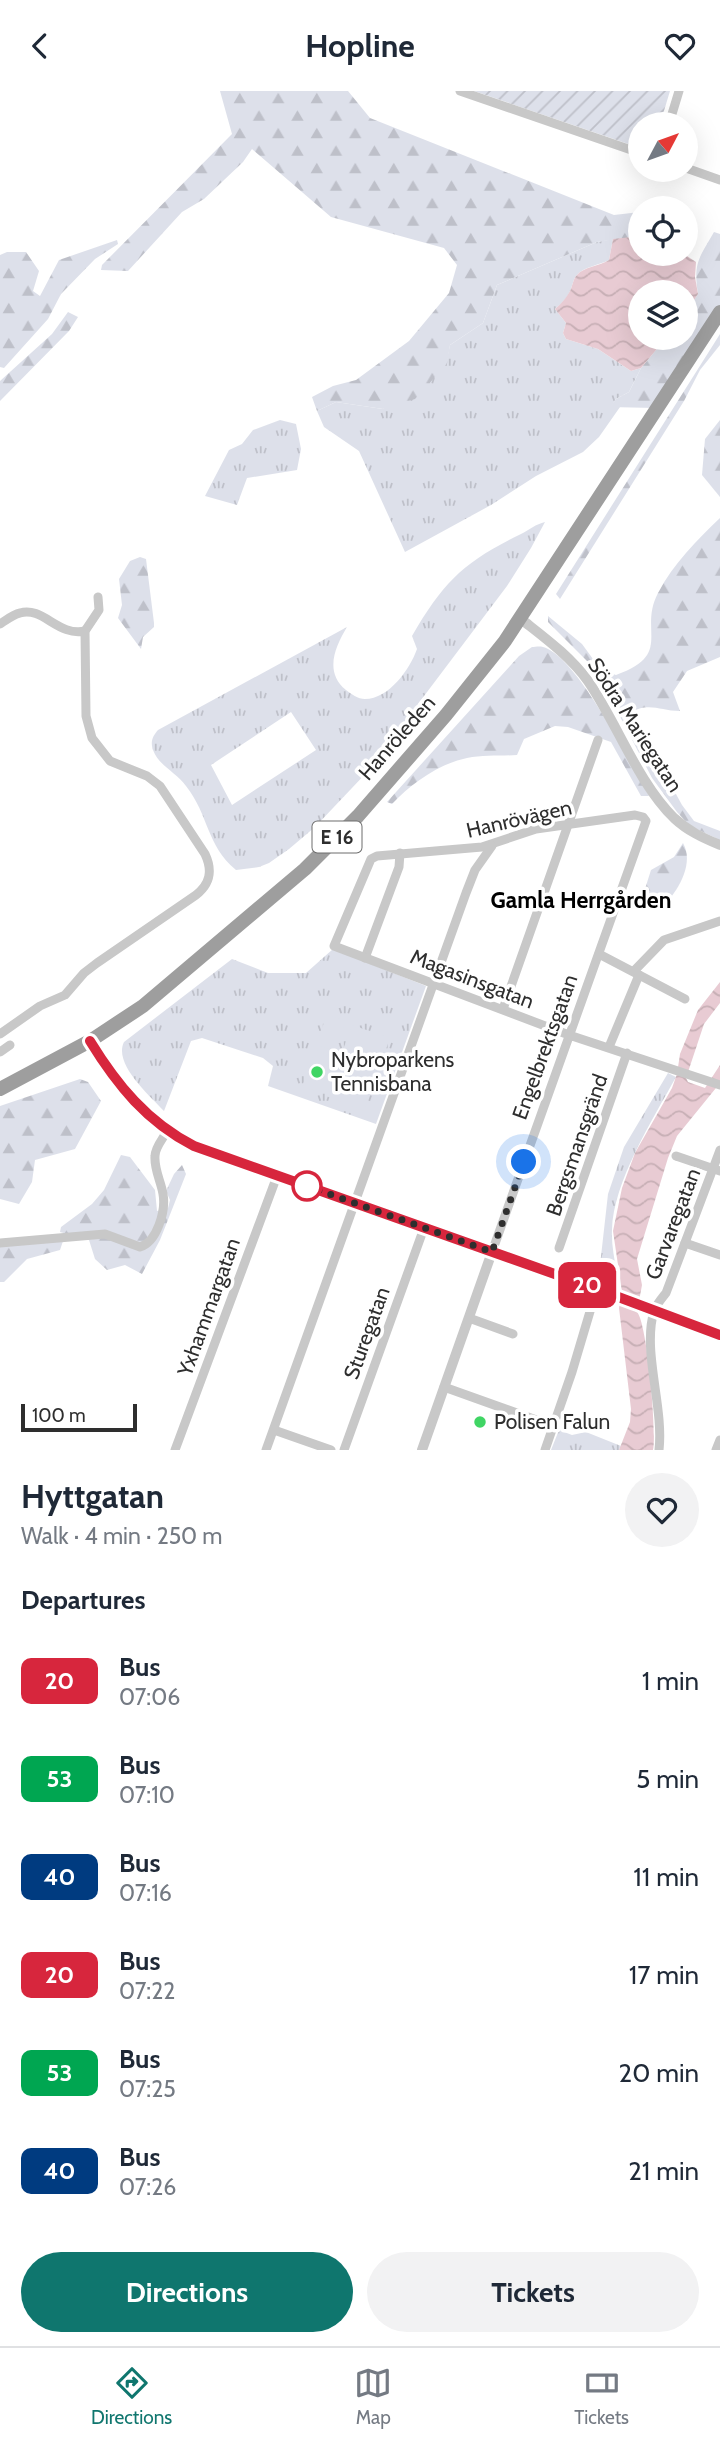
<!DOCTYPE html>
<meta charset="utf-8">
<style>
:root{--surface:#fff;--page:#f2f2f3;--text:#1f2937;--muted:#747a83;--line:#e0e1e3;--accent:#0f766e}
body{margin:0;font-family:Cabin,sans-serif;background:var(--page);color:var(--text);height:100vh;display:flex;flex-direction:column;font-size:26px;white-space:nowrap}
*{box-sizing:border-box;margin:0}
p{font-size:23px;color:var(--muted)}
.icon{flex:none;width:38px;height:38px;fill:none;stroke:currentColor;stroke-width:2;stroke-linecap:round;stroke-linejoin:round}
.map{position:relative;height:1359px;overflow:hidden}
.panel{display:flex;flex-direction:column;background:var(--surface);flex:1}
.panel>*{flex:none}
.badge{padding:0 14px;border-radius:10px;font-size:24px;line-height:46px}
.needle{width:46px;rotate:49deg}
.buttons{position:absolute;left:628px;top:21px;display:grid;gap:14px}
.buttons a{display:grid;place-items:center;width:70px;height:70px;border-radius:50%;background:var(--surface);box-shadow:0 7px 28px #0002;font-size:35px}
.scale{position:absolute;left:21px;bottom:18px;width:116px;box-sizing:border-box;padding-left:7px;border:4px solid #2e2e2e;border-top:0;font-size:19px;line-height:24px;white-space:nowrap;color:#2e2e2e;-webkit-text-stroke:5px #fff;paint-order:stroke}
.you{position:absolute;width:35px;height:35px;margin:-18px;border:5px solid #fff;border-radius:50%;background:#1a73e8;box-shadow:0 0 0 10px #1a73e833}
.map>.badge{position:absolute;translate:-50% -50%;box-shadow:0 0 0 4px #fff}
h2{padding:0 21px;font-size:26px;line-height:63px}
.round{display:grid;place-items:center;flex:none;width:74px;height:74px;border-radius:37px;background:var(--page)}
.summary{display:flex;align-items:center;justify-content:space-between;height:119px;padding:0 21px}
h1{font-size:33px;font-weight:700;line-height:52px}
.action{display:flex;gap:14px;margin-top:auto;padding:14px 21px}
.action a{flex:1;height:80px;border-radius:42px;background:var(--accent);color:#fff;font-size:28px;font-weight:700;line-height:80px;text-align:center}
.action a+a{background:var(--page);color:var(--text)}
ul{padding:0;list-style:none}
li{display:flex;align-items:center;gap:21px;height:98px;padding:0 21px}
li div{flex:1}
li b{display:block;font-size:26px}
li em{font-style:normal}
li .badge{min-width:77px;font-weight:700;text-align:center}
header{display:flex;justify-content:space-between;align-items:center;height:91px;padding:0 21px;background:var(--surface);font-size:32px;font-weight:700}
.tab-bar{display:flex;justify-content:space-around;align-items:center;height:98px;border-top:2px solid var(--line);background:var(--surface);font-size:19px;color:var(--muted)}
.tab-bar a{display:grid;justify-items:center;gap:4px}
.tab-bar .selected{color:var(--accent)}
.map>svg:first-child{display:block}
.grass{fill:url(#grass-tufts);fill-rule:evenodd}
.forest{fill:url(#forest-firs)}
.garden{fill:url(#garden-furrows)}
.pitch{fill:#dde0ea}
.water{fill:url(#water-waves)}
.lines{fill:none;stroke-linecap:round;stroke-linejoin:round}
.minor{stroke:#c8c8c8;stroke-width:9}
.tertiary{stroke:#c8c8c8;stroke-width:10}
.trunk{stroke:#9e9e9e;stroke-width:14}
.line-casing{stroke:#fff;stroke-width:16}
.line{stroke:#d7263d;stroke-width:10}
.walk{stroke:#2e2e2e;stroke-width:7;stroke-dasharray:0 12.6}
.poi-dot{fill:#40d564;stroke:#fff;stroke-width:2.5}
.stop-dot{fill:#fff;stroke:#d7263d;stroke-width:3.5}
.labels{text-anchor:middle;stroke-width:7;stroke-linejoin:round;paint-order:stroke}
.shield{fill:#fff;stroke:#6d6d6d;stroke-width:2}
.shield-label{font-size:19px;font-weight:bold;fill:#2e2e2e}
.street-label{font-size:21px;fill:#2e2e2e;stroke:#fff}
.poi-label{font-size:21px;fill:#2e2e2e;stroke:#fff;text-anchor:start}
.neighbourhood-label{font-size:23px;font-weight:bold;fill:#000;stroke:#fff}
</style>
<header><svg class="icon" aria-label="back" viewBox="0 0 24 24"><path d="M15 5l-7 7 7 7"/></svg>Hopline<svg class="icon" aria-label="heart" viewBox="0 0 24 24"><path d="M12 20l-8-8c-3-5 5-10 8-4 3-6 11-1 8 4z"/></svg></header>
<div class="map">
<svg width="720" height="1359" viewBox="0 0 720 1359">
<defs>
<pattern id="grass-tufts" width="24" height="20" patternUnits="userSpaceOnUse" patternTransform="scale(1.75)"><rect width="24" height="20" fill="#dde0ea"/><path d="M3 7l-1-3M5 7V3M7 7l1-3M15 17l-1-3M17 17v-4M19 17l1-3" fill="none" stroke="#bec0c9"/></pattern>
<pattern id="forest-firs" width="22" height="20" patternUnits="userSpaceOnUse" patternTransform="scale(1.75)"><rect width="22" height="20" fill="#dde0ea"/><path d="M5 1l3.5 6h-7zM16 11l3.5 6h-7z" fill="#bec0c9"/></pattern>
<pattern id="garden-furrows" width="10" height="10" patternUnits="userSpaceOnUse" patternTransform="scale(1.75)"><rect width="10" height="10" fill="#dde0ea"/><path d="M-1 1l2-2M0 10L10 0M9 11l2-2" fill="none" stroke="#bec0c9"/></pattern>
<pattern id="water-waves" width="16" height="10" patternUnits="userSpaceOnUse" patternTransform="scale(1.75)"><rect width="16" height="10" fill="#e8cbd3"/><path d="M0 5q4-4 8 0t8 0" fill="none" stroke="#c7afb5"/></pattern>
</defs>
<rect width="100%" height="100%" fill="#fff"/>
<!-- grass -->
<g class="grass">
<path d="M613,148L609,169C600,174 583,176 577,184C573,188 573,194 570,200C567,207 562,212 555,218L566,232L563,242L566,248L598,258L631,280L641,277L629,301L616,308L611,316H620L599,346L583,361L536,385L491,414L405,461L359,360L324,336L317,320L336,311L383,318L446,273L450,254L483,232L497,194L597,151Z"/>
<polygon points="280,329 296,333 301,358 297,379 247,387 237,414 205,405 229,359 242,353 253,339"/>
<path d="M545,431L531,457L507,495L415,617L413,629L406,640L315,736L289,758L269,772L259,776L236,779C206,754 209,724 186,695C176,681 159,675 153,659C150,650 153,645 158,639L347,536C335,556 324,581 346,599C351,603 358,608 365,608C389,608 410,578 417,558L412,545C444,490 464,471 521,443C529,439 536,433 545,431ZM291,621L316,659L232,714L211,674Z"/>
<path d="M333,858L426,895L376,1033L268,995L273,975L263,967L202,947L191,950L164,1020C150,1005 113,973 124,951L232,868L268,882H306Z"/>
<path d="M668,982L676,986C653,1028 613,1091 612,1139C611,1160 618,1183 621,1203L598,1192L608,1103L624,1056Z"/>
<polygon points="559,1339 572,1344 586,1341 621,1355 619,1359 551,1359"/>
</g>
<!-- forest -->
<g class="forest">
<polygon points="220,0 348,0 370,27 614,124 640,121 640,142 631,146 597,151 497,194 483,232 450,254 447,273 415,308 383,318 336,311 317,320 312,306 333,295 356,289 409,250 449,202 457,174 444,157 331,126 252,58 243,71 204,108 182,121 128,180 101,179 102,174 232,43"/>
<path d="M714,141L720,143V216L654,317L610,316L616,308L629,301L641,277L666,247H686V221L698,203C693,172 699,167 714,141Z"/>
<polygon points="117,149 118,153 95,168 61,203 48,228 4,277 0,276 0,164 7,161 26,161 39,180 33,200 40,205 59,169"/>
<polygon points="68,221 78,226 69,240 0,310 0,290 52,243"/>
<polygon points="720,243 720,254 700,279 684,310 560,508 556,503"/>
<polygon points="720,329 720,406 702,384 705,348"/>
<path d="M720,427V566L687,580L673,601L680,620C660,620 650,611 631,621L682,714L694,730L720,740V749L690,735L677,721L652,687L603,593L587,570L548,531V525L582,553L601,579L616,584C674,563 638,540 658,502C674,472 696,450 720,427Z"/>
<polygon points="140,466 146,468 154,532 154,536 143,546 141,558 118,527 122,514 119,488 130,470"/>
<path d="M532,556C535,556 539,555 543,556C577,565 630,672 649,705H641L611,651L568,636L555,635L524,648L517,664C501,665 483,664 467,667C438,673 411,693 392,713L387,711L519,565Z"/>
<path d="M683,752C694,771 680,797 666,812L644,801L651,779L674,766Z"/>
<polygon points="80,988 88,991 101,1010 75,1058 35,1069 32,1091 19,1113 0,1108 0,1015"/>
<polygon points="121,1064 130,1066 155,1099 157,1120 168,1117 170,1109 166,1100 174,1083 182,1074 186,1083 160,1149 142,1183 125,1174 107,1179 95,1168 89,1149 60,1141 61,1136 92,1113 104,1099"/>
<polygon points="63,1150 60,1159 27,1168 4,1191 0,1191 0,1153"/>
</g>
<!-- garden -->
<polygon class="garden" points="474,0 670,0 660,33 640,33 640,57"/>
<!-- pitch -->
<g class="pitch">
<polygon points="327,923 346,930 335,960 316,954"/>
<polygon points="352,934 390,947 364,1020 326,1005"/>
<polygon points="315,959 332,965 320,1001 302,996"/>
</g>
<!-- water -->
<g class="water">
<path d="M640,142V163H684L696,171L695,186L698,203L686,221V201H640V247H666L641,277L631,280L598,258L566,248L563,242L566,232L555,218C562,212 566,207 570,200C573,194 573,188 577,184C583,176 600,175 609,169L613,148L631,146Z"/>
<path d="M720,891V912L704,933L686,987L688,991L705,997L720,974V992L677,1045L668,1067L637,1168L642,1194L637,1221C647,1231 657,1342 653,1359H619L630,1331L631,1318L619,1217L622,1201L613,1140L622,1097L635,1062L672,997L677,983L680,963L698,919Z"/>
</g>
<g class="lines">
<!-- minor -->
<g class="minor">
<polyline points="460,0 640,62"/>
<polyline points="669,33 679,0"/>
<polyline points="686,77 720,89"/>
<path d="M0,533C6,529 14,523 20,522C43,515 58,546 85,540"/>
<polyline points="599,863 685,908"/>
<polyline points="365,867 399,776 400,762"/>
<polyline points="634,880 664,849 720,830"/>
<polyline points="503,918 598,649"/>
<path d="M0,943L40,915L65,904L84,882L97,872L196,804C210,793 213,780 205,763L160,695L147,685L110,670L92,647L86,625L85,540L99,519L98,506"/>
<polyline points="609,956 639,884"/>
<polyline points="0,961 10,954"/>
<polyline points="676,1065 720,1080"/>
<path d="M0,1152L105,1143L140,1156C157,1151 166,1120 163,1103C161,1090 154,1079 155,1065C155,1056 163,1048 167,1040"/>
<polyline points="685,1152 720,1164"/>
<polyline points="559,1157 627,962"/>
<polyline points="492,1161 646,730 643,726 635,724 536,738 482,756 377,765 371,768 334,855 569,944 720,994"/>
<polyline points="469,1227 513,1243"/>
<polyline points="444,1296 553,1335"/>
<polyline points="274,1339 331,1359"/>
<polyline points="175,1359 277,1085"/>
<polyline points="266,1359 466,802 475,779 492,755"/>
<polyline points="344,1359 424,1137"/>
<polyline points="545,1359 572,1281 597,1197"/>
<path d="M659,1359C664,1316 642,1260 654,1220C656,1214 662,1207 666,1202L720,1059"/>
<polyline points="716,1359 720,1349"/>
</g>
<!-- tertiary -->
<g class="tertiary">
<path d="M521,528C545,547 570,565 588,590C617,632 638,692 674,727C688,740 703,747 720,754"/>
<path d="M90,950C117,994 146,1031 193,1055L619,1205L720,1244"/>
<polyline points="422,1359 492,1161"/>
</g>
<!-- trunk -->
<polyline class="trunk" points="0,998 90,950 143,915 305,778 358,725 446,624 505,550 720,221"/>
</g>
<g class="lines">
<defs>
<path id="line" d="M90,950C117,994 147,1031 194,1055L597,1198L720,1244"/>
</defs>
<!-- line casing -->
<use href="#line" class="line-casing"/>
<!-- line -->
<use href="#line" class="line"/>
<!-- walk -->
<polyline class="walk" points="307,1095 492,1161 524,1071"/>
</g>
<!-- markers -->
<g class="poi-dot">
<circle cx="317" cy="981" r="7"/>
<circle cx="480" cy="1331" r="7"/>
</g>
<circle class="stop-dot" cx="307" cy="1095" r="14"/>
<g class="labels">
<!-- shield labels -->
<rect class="shield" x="312.5" y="730.5" width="49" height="31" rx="5"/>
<g class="shield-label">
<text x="337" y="753">E 16</text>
</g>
<!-- street labels -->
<g class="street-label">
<text transform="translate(635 634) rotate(57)" y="7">Södra Mariegatan</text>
<text transform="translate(397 647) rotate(-49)" y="7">Hanröleden</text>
<text transform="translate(519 728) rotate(-13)" y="7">Hanrövägen</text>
<text transform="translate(472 888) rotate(21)" y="7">Magasinsgatan</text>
<text transform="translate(545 956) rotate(-70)" y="7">Engelbrektsgatan</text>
<text transform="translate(577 1054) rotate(-71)" y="7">Bergsmansgränd</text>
<text transform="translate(673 1133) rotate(-69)" y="7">Garvaregatan</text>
<text transform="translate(209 1216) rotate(-70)" y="7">Yxhammargatan</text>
<text transform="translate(367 1242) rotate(-70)" y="7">Sturegatan</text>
</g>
<!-- poi labels -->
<g class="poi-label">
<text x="331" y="976">Nybroparkens<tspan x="331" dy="24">Tennisbana</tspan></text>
<text x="494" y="1338">Polisen Falun</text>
</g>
<!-- neighbourhood labels -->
<g class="neighbourhood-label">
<text x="581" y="817">Gamla Herrgården</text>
</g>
</g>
</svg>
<div class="buttons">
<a><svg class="needle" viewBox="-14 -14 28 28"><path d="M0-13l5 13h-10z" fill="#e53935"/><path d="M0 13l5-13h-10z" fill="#747a83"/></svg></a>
<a><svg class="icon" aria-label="locate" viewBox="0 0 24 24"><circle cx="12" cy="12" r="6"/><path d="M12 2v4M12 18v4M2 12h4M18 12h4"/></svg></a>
<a><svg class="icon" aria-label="layers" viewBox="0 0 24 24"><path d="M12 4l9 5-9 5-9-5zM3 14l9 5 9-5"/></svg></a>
</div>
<div class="scale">100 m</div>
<div class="you" style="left:524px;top:1071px"></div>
<b class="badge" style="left:587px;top:1194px;background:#d7263d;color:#fff">20</b>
</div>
<section class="panel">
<div class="summary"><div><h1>Hyttgatan</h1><p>Walk · 4 min · 250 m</p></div><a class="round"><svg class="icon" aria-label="heart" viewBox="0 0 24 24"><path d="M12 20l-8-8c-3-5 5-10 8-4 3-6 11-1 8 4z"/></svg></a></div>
<h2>Departures</h2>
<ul>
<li><span class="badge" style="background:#d7263d;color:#fff">20</span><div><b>Bus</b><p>07:06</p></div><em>1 min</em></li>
<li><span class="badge" style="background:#00a651;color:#fff">53</span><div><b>Bus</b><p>07:10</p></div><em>5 min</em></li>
<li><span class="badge" style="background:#003b80;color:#fff">40</span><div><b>Bus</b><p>07:16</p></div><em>11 min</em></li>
<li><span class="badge" style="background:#d7263d;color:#fff">20</span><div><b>Bus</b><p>07:22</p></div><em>17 min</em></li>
<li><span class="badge" style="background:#00a651;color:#fff">53</span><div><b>Bus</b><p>07:25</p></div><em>20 min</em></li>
<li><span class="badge" style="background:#003b80;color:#fff">40</span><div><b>Bus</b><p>07:26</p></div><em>21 min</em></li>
</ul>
<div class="action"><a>Directions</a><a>Tickets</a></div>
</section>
<nav class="tab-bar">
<a class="selected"><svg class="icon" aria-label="directions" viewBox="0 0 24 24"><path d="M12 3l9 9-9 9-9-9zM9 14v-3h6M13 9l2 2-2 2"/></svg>Directions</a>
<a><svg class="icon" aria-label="map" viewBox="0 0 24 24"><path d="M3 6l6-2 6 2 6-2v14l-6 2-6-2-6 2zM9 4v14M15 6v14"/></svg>Map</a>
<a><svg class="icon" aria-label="tickets" viewBox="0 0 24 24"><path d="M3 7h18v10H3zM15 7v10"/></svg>Tickets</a>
</nav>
